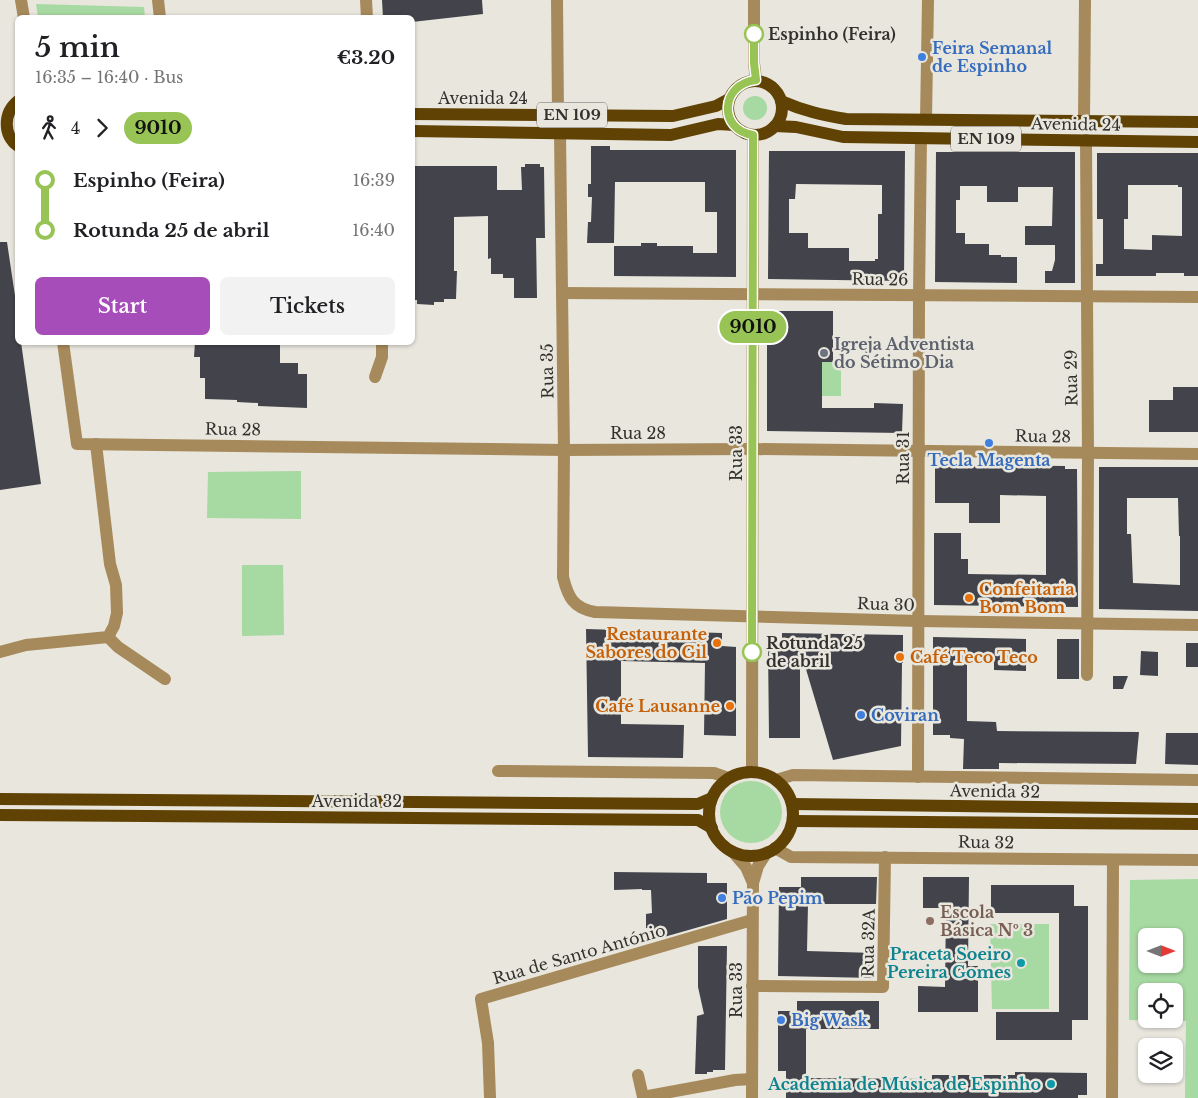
<!DOCTYPE html>
<meta charset="utf-8">
<style>
:root{--surface:#fff;--page:#f2f2f2;--text:#202124;--muted:#757577;--accent:#a64db9}
body{margin:0;font-family:"Libre Baskerville",serif;background:var(--page);color:var(--text);height:100vh;display:flex;flex-direction:column;font-size:19px;white-space:nowrap}
*{box-sizing:border-box;margin:0}
p{font-size:16px;color:var(--muted)}
.icon{flex:none;width:28px;height:28px;fill:none;stroke:currentColor;stroke-width:2;stroke-linecap:round;stroke-linejoin:round}
.map{position:relative;flex:1;overflow:hidden}
.sheet{position:absolute;left:15px;top:15px;width:400px;height:330px;display:flex;flex-direction:column;background:var(--surface);border-radius:8px;box-shadow:0 1px 4px #0004}
.sheet>*{flex:none}
.badge{padding:0 10px;border-radius:16px;font-size:18px;line-height:32px}
.needle{width:32px;rotate:90deg}
.controls{position:absolute;left:1138px;top:928px;display:grid;gap:10px}
.controls a{display:grid;place-items:center;width:45px;height:45px;border-radius:8px;background:var(--surface);box-shadow:0 1px 4px #0004;font-size:25px}
.map>.badge{position:absolute;translate:-50% -50%;box-shadow:0 0 0 2px #fff}
.legs{display:flex;align-items:center;gap:8px;height:55px;padding:0 20px;font-size:16px}
.legs p{margin-inline-start:auto}
.overview{display:flex;align-items:center;justify-content:space-between;height:85px;padding:0 20px}
h1{font-size:28px;font-weight:600;line-height:38px}
.cta{display:flex;gap:10px;margin-top:auto;padding:10px 20px}
.cta a{flex:1;height:58px;border-radius:8px;background:var(--accent);color:#fff;font-size:20px;font-weight:600;line-height:58px;text-align:center}
.cta a+a{background:var(--page);color:var(--text)}
ul{padding:0 20px;list-style:none}
li{display:flex;align-items:center;gap:18px;height:50px;font-size:19px}
li i{display:grid;place-items:center;width:8px;height:100%;margin:0 6px;background:currentColor}
li i::after{content:'';width:12px;height:12px;margin:-6px;border:4px solid;border-radius:50%;background:var(--surface)}
li p{margin-inline-start:auto}
li:first-child i{background:linear-gradient(#0000 50%,currentColor 0)}
li:last-child i{background:linear-gradient(currentColor 50%,#0000 0)}
.map>svg:first-child{display:block}
.green{fill:#a7d9a2;fill-rule:evenodd}
.building{fill:#43444b;fill-rule:evenodd}
.lines{fill:none;stroke-linecap:round;stroke-linejoin:round}
.minor{stroke:#a78a5b;stroke-width:12}
.major{stroke:#604204;stroke-width:12}
.line-1-casing{stroke:#fff;stroke-width:11}
.line-1{stroke:#98c455;stroke-width:8}
.stop-1-dot{fill:#fff;stroke:#98c455;stroke-width:2.5}
.shop-dot{fill:#3f7fe0;stroke:#e8e6dd;stroke-width:2}
.worship-dot{fill:#6b7280;stroke:#e8e6dd;stroke-width:2}
.food-dot{fill:#e8710a;stroke:#e8e6dd;stroke-width:2}
.education-dot{fill:#8d6e63;stroke:#e8e6dd;stroke-width:2}
.culture-dot{fill:#0f9aa8;stroke:#e8e6dd;stroke-width:2}
.labels{text-anchor:middle;stroke-width:5;stroke-linejoin:round;paint-order:stroke}
.shield{fill:#e8e6dd;stroke:#696762;stroke-width:1}
.shield-label{font-size:15px;font-weight:bold;fill:#32312d}
.stop-label{font-size:16px;font-weight:bold;fill:#32312d;stroke:#e8e6dd;text-anchor:start}
.shop-label{font-size:16px;font-weight:bold;fill:#366cbe;stroke:#e8e6dd;text-anchor:start}
.street-label{font-size:16px;fill:#32312d;stroke:#e8e6dd}
.worship-label{font-size:16px;font-weight:bold;fill:#5b616d;stroke:#e8e6dd;text-anchor:start}
.food-label{font-size:16px;font-weight:bold;fill:#c56008;stroke:#e8e6dd;text-anchor:start}
.education-label{font-size:16px;font-weight:bold;fill:#785e54;stroke:#e8e6dd;text-anchor:start}
.culture-label{font-size:16px;font-weight:bold;fill:#0d838f;stroke:#e8e6dd;text-anchor:end}
</style>
<div class="map">
<svg width="1198" height="1098" viewBox="0 0 1198 1098">
<rect width="100%" height="100%" fill="#e8e6dd"/>
<!-- green -->
<g class="green">
<polygon points="36,4 144,7 145,17 38,17"/>
<circle cx="755" cy="108" r="12"/>
<rect x="822" y="362" width="19" height="34"/>
<polygon points="301,471 301,519 207,518 208,472"/>
<polygon points="242,565 283,565 284,635 242,636"/>
<circle cx="751" cy="812" r="31"/>
<path d="M1198,879V1098H1185L1186,1021L1129,1020L1130,880ZM1146,936H1174V964H1146ZM1174,991V1019H1146V991Z"/>
<polygon points="990,924 1049,924 1049,1009 992,1009"/>
</g>
<!-- building -->
<g class="building">
<polygon points="382,0 482,0 483,14 412,22 412,18 383,18"/>
<polygon points="591,146 610,146 610,150 736,150 736,277 614,276 614,246 641,246 641,243 657,243 657,246 693,246 693,253 717,253 717,212 705,212 705,182 615,182 614,243 587,243 588,222 591,222 592,197 588,197 588,184 591,184"/>
<path d="M769,151H905L904,281L768,279ZM796,184L882,185V214H878V259H875V261H849V248H808V233H789V199H795Z"/>
<polygon points="936,152 1075,152 1075,283 1045,283 1045,271 1052,271 1055,260 1055,245 1025,245 1025,226 1052,226 1053,187 1018,187 1018,202 987,202 987,186 960,186 960,200 956,200 956,233 965,233 965,244 989,244 989,255 1001,255 1001,257 1017,257 1017,283 935,282"/>
<path d="M1097,153H1198V276H1184V273H1156V276H1096V264H1103V219H1097ZM1128,185H1178V187H1182V236L1152,235V250L1124,249V219H1128Z"/>
<polygon points="525,164 540,164 540,167 544,167 545,238 536,238 537,298 514,298 514,278 503,278 503,274 491,274 491,258 488,259 488,216 454,217 454,271 457,271 456,299 444,299 444,302 434,302 434,305 417,304 417,300 412,300 412,166 497,166 497,190 522,190 521,167 525,167"/>
<polygon points="0,242 7,242 18,316 18,342 21,342 41,484 0,490"/>
<polygon points="767,311 833,311 833,362 822,362 822,408 874,408 874,403 903,404 902,433 767,431"/>
<polygon points="195,342 280,342 280,363 298,363 298,374 307,374 307,408 258,406 258,403 237,402 237,400 205,399 205,378 200,378 200,357 194,357"/>
<polygon points="1173,387 1198,387 1198,432 1149,432 1149,400 1173,400"/>
<polygon points="935,465 1065,466 1065,469 1077,469 1078,607 934,605 934,533 961,533 961,559 968,559 968,574 1046,575 1046,496 1000,495 1000,523 969,523 969,503 935,503"/>
<path d="M1099,467H1198V611L1099,609ZM1127,498H1178L1179,536H1180V585L1133,583L1131,534H1127Z"/>
<polygon points="586,629 722,633 722,646 736,647 736,736 704,735 705,663 621,661 621,724 684,725 683,758 588,757"/>
<polygon points="782,633 903,635 903,663 902,663 901,746 833,760 800,649 800,738 769,738 768,647 782,647"/>
<polygon points="933,637 1026,639 1026,671 994,670 994,663 967,662 967,721 996,722 997,731 1139,732 1136,764 999,763 999,769 963,769 964,739 950,738 950,735 933,735"/>
<rect x="1057" y="639" width="22" height="40"/>
<rect x="1186" y="643" width="12" height="24"/>
<polygon points="1141,651 1158,652 1158,676 1140,675"/>
<polygon points="1113,676 1128,676 1123,689 1113,689"/>
<polygon points="1166,733 1198,733 1198,765 1165,764"/>
<polygon points="614,872 707,873 707,883 727,883 727,919 650,941 650,928 646,928 646,914 652,913 651,890 642,890 642,889 614,890"/>
<polygon points="801,877 877,877 876,904 808,904 807,951 875,953 875,978 778,976 779,887 801,887"/>
<polygon points="923,877 969,877 968,966 978,966 978,1012 918,1012 918,986 945,987 946,908 923,908"/>
<polygon points="991,885 1074,885 1074,906 1088,906 1088,1020 1072,1020 1072,1040 996,1040 996,1012 1059,1012 1059,913 991,913"/>
<polygon points="698,946 727,946 725,1070 713,1070 713,1072 707,1072 707,1074 695,1074 697,1016 704,1014 698,987"/>
<polygon points="797,1001 879,1001 879,1029 806,1029 806,1078 932,1079 932,1075 1015,1075 1015,1072 1087,1073 1087,1095 1078,1095 1078,1098 786,1098 786,1071 778,1071 778,1011 797,1011"/>
</g>
<g class="lines">
<!-- minor -->
<g class="minor">
<polyline points="21,0 24,18"/>
<polyline points="158,0 160,18"/>
<polyline points="366,0 367,18"/>
<polyline points="557,0 558,114"/>
<polyline points="754,0 754,63 756,80"/>
<polyline points="926,119 928,0"/>
<polyline points="1084,120 1085,0"/>
<path d="M560,133L564,450L563,577C568,597 573,608 595,612L919,621L1198,625"/>
<polyline points="1086,140 1088,453 1087,675"/>
<polyline points="562,293 1198,297"/>
<polyline points="63,342 77,444 564,450 752,449 1198,454"/>
<polyline points="375,377 382,357 382,342"/>
<polyline points="108,637 118,647 165,679"/>
<polyline points="0,652 26,645 108,637 114,626 117,613 116,585 110,564 96,444"/>
<polyline points="498,771 714,773 728,778"/>
<polyline points="752,771 753,135"/>
<polyline points="918,777 919,296 921,138"/>
<polyline points="776,780 793,775 1198,780"/>
<polyline points="775,848 791,857 1198,860"/>
<polyline points="733,852 746,867 753,883"/>
<polyline points="752,986 883,987 885,857"/>
<polyline points="638,1075 643,1097 735,1080 752,1079"/>
<polyline points="490,1098 488,1043 481,999 752,920"/>
<polyline points="752,1098 753,883 758,866 767,852"/>
<polyline points="1112,1098 1113,860"/>
</g>
<!-- major -->
<g class="major">
<circle cx="755" cy="108" r="27"/>
<path d="M18,101C3,113 3,135 18,146"/>
<path d="M781,101C804,111 822,115 846,119L1198,122"/>
<polyline points="412,114 673,116 716,106 729,99"/>
<polyline points="775,126 796,127 843,137 1198,142"/>
<polyline points="412,131 671,135 718,124 734,125"/>
<circle cx="751" cy="814" r="42"/>
<polyline points="0,799 698,804 712,798"/>
<polyline points="792,804 1198,809"/>
<polyline points="0,815 698,820 712,828"/>
<polyline points="793,821 1198,824"/>
</g>
</g>
<g class="lines">
<defs>
<path id="line-1" d="M752,652L753,135C718,130 720,84 756,80L754,63V34"/>
</defs>
<!-- line-1 casing -->
<use href="#line-1" class="line-1-casing"/>
<!-- line-1 -->
<use href="#line-1" class="line-1"/>
</g>
<!-- markers -->
<g class="stop-1-dot">
<circle cx="754" cy="34" r="9"/>
<circle cx="752" cy="652" r="9"/>
</g>
<g class="shop-dot">
<circle cx="922" cy="57" r="5"/>
<circle cx="989" cy="443" r="5"/>
<circle cx="861" cy="715" r="5"/>
<circle cx="722" cy="898" r="5"/>
<circle cx="781" cy="1020" r="5"/>
</g>
<circle class="worship-dot" cx="824" cy="353" r="5"/>
<g class="food-dot">
<circle cx="969" cy="598" r="5"/>
<circle cx="717" cy="643" r="5"/>
<circle cx="900" cy="657" r="5"/>
<circle cx="730" cy="706" r="5"/>
</g>
<circle class="education-dot" cx="930" cy="921" r="5"/>
<g class="culture-dot">
<circle cx="1021" cy="963" r="5"/>
<circle cx="1051" cy="1084" r="5"/>
</g>
<g class="labels">
<!-- shield labels -->
<g class="shield">
<rect x="537" y="102.5" width="70" height="25" rx="4"/>
<rect x="951" y="126.5" width="70" height="25" rx="4"/>
</g>
<g class="shield-label">
<text x="572" y="120">EN 109</text>
<text x="986" y="144">EN 109</text>
</g>
<!-- stop labels -->
<g class="stop-label">
<text x="768" y="40">Espinho (Feira)</text>
<text x="766" y="649">Rotunda 25<tspan x="766" dy="18">de abril</tspan></text>
</g>
<!-- shop labels -->
<g class="shop-label">
<text x="932" y="54">Feira Semanal<tspan x="932" dy="18">de Espinho</tspan></text>
<text x="989" y="466" text-anchor="middle">Tecla Magenta</text>
<text x="871" y="721">Coviran</text>
<text x="732" y="904">Pão Pepim</text>
<text x="791" y="1026">Big Wask</text>
</g>
<!-- street labels -->
<g class="street-label">
<text x="483" y="104">Avenida 24</text>
<text transform="translate(1076 124) rotate(1)" y="6">Avenida 24</text>
<text transform="translate(880 279) rotate(1)" y="6">Rua 26</text>
<text transform="translate(547 371) rotate(-91)" y="6">Rua 35</text>
<text transform="translate(1071 378) rotate(-91)" y="6">Rua 29</text>
<text transform="translate(233 429) rotate(1)" y="6">Rua 28</text>
<text x="638" y="439">Rua 28</text>
<text transform="translate(1043 436) rotate(1)" y="6">Rua 28</text>
<text transform="translate(736 453) rotate(-90)" y="6">Rua 33</text>
<text transform="translate(903 458) rotate(-90)" y="6">Rua 31</text>
<text transform="translate(886 604) rotate(2)" y="6">Rua 30</text>
<text transform="translate(995 791) rotate(1)" y="6">Avenida 32</text>
<text x="357" y="807">Avenida 32</text>
<text transform="translate(986 842) rotate(1)" y="6">Rua 32</text>
<text transform="translate(868 943) rotate(-89)" y="6">Rua 32A</text>
<text transform="translate(579 954) rotate(-16)" y="6">Rua de Santo António</text>
<text transform="translate(736 990) rotate(-90)" y="6">Rua 33</text>
</g>
<!-- worship labels -->
<g class="worship-label">
<text x="834" y="350">Igreja Adventista<tspan x="834" dy="18">do Sétimo Dia</tspan></text>
</g>
<!-- food labels -->
<g class="food-label">
<text x="979" y="595">Confeitaria<tspan x="979" dy="18">Bom Bom</tspan></text>
<text x="707" y="640" text-anchor="end">Restaurante<tspan x="707" dy="18">Sabores do Gil</tspan></text>
<text x="910" y="663">Café Teco Teco</text>
<text x="720" y="712" text-anchor="end">Café Lausanne</text>
</g>
<!-- education labels -->
<g class="education-label">
<text x="940" y="918">Escola<tspan x="940" dy="18">Básica Nº 3</tspan></text>
</g>
<!-- culture labels -->
<g class="culture-label">
<text x="1011" y="960">Praceta Soeiro<tspan x="1011" dy="18">Pereira Gomes</tspan></text>
<text x="1041" y="1090">Academia de Música de Espinho</text>
</g>
</g>
</svg>
<div class="controls">
<a><svg class="needle" viewBox="-14 -14 28 28"><path d="M0-13l5 13h-10z" fill="#e53935"/><path d="M0 13l5-13h-10z" fill="#757577"/></svg></a>
<a><svg class="icon" aria-label="locate" viewBox="0 0 24 24"><circle cx="12" cy="12" r="6"/><path d="M12 2v4M12 18v4M2 12h4M18 12h4"/></svg></a>
<a><svg class="icon" aria-label="layers" viewBox="0 0 24 24"><path d="M12 4l9 5-9 5-9-5zM3 14l9 5 9-5"/></svg></a>
</div>
<b class="badge" style="left:753px;top:327px;background:#98c455;color:#111">9010</b>
<section class="sheet">
<div class="overview"><div><h1>5 min</h1><p>16:35 – 16:40 · Bus</p></div><b>€3.20</b></div>
<div class="legs"><svg class="icon" aria-label="walk" viewBox="0 0 24 24"><circle cx="13" cy="4" r="2"/><path d="M13 8l-2 6 4 7M11 14l-3 7M7 12l3-4h3l4 4"/></svg>4<svg class="icon" aria-label="forward" viewBox="0 0 24 24"><path d="M9 5l7 7-7 7"/></svg><b class="badge" style="background:#98c455;color:#111">9010</b></div>
<ul>
<li><i style="color:#98c455"></i><b>Espinho (Feira)</b><p>16:39</p></li>
<li><i style="color:#98c455"></i><b>Rotunda 25 de abril</b><p>16:40</p></li>
</ul>
<div class="cta"><a>Start</a><a>Tickets</a></div>
</section>
</div>
